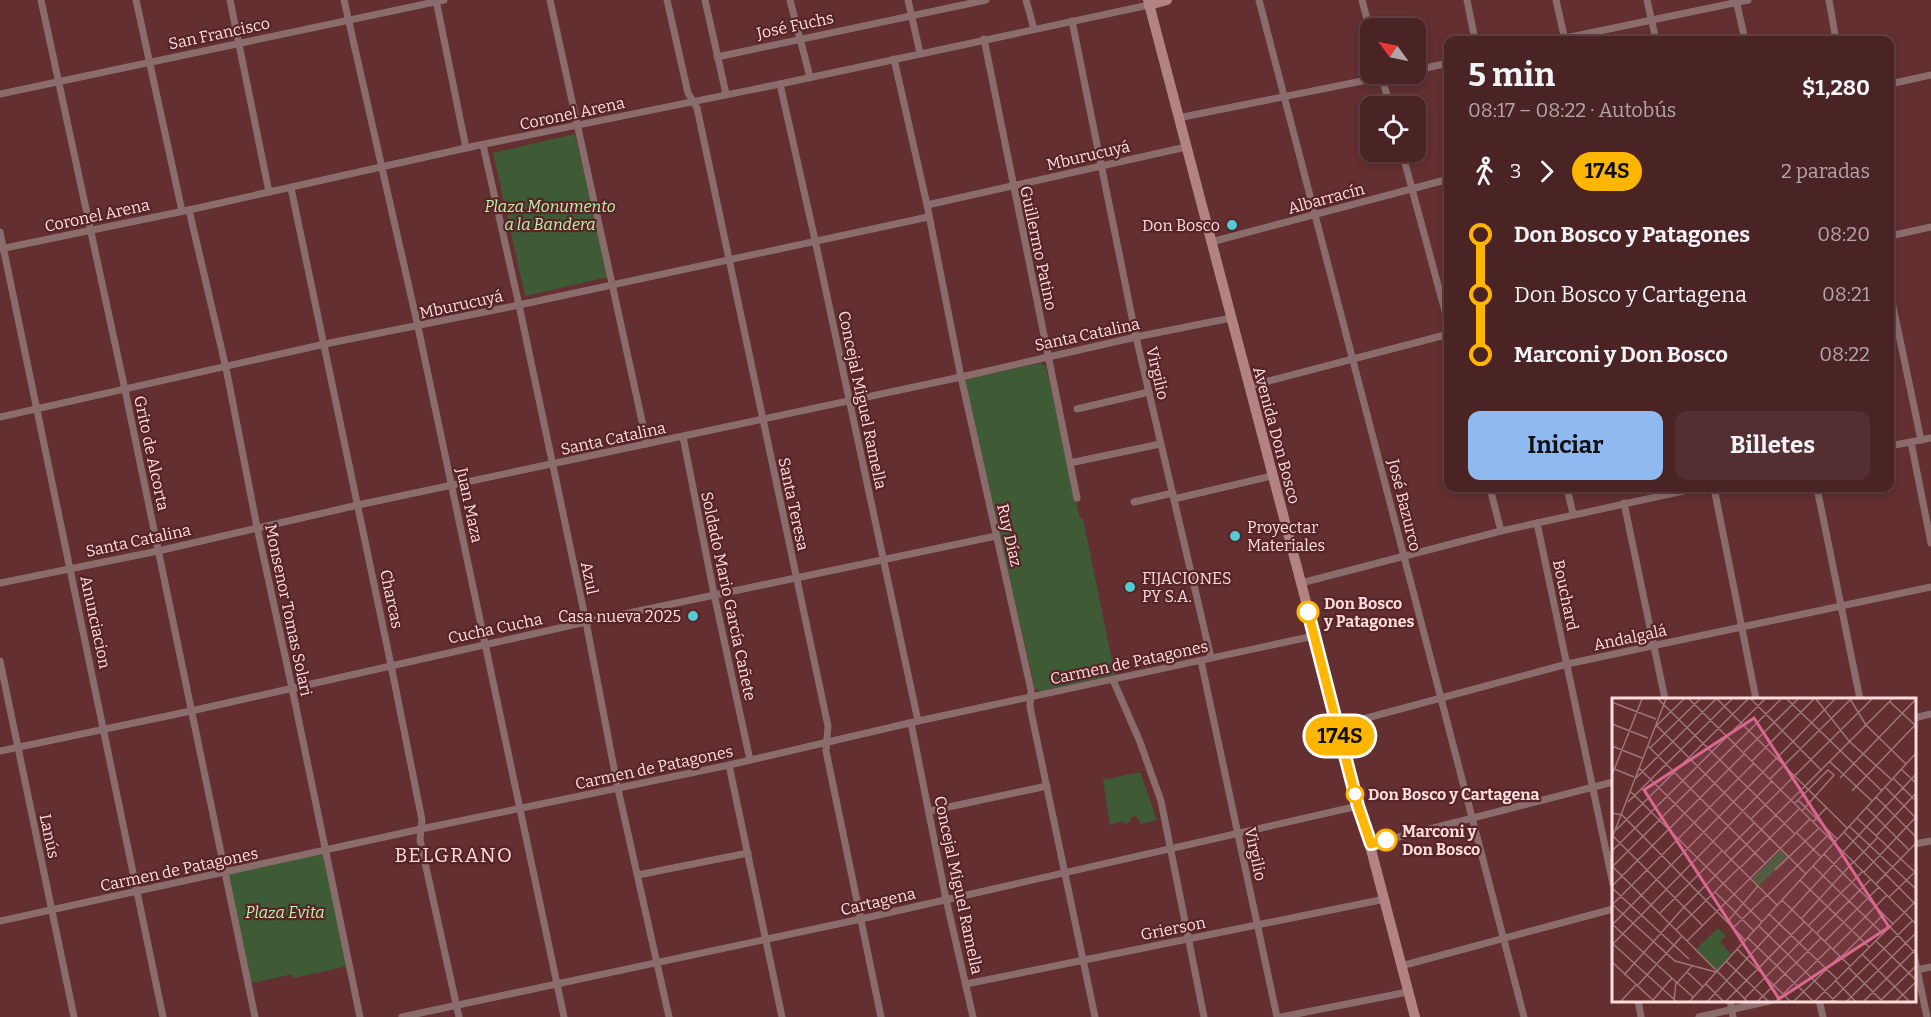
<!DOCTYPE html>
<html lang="es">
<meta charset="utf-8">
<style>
:root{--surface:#4a2325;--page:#542f32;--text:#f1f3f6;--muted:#b2a4a7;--line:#614042;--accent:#90b9f0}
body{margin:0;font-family:Bitter,serif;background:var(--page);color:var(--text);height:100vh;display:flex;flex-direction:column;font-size:22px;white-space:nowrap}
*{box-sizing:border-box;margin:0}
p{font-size:20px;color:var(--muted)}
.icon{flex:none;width:33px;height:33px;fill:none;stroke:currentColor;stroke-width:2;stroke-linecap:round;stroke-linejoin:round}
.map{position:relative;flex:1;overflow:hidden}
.side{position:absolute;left:1444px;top:36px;width:450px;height:456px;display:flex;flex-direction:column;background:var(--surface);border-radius:12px;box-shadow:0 3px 9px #0003,0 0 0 2px var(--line)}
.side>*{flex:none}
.badge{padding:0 12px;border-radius:20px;font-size:21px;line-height:39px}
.needle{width:39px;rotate:303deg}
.fabs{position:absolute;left:1360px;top:18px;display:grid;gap:12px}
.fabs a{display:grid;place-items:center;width:66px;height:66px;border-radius:12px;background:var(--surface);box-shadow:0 3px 9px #0003,0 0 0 2px var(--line);font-size:30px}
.map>.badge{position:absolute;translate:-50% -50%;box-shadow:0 0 0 3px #fff}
.legs{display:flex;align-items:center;gap:9px;height:66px;padding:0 24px;font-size:20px}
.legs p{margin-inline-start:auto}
.headline{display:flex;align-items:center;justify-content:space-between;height:102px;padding:0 24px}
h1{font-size:33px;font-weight:700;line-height:45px}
.primary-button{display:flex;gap:12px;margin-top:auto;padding:12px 24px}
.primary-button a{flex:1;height:69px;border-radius:12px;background:var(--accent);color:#111;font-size:24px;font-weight:700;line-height:69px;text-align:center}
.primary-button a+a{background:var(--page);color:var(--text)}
ul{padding:0 24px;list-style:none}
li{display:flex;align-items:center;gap:21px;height:60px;font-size:22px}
li i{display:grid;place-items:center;width:9px;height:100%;margin:0 8px;background:currentColor}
li i::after{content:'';width:15px;height:15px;margin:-8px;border:4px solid;border-radius:50%;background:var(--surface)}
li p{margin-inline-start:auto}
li:first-child i{background:linear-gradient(#0000 50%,currentColor 0)}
li:last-child i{background:linear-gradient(currentColor 50%,#0000 0)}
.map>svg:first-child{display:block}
.green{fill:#3e5b35}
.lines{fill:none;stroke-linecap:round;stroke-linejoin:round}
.street{stroke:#8b6c6c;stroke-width:7}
.secondary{stroke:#b38383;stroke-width:10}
.line-1-casing{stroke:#fff;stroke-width:14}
.line-1{stroke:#feb600;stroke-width:9}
.poi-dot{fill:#52ccd0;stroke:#572427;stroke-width:2}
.stop-1-dot{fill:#fff;stroke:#feb600;stroke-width:3}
.labels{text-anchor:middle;stroke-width:4.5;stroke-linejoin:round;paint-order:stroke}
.street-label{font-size:16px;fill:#fdd;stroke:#572427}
.park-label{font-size:16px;font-style:italic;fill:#baf5a7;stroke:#572427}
.poi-label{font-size:16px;fill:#fdd;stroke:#572427;text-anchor:end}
.stop-label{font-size:16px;font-weight:bold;fill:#fdd;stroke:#572427;text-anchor:start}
.quarter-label{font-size:20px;letter-spacing:1.5px;fill:#fdd;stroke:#572427}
.inset-road{fill:none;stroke:#a17576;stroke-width:1.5}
.view{fill:#da678f;fill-opacity:0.15;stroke:#da678f;stroke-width:3}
.inset-edge{fill:none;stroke:#fdd;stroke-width:3}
</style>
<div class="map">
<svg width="1931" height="1017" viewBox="0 0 1931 1017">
<rect width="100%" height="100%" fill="#632f31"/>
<!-- green -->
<g class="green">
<polygon points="575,134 608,277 525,296 493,153"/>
<polygon points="1041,363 1046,367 1080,519 1083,519 1115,675 1041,691 1035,689 965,382 967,379"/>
<polygon points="1140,772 1157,820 1141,824 1136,816 1130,818 1130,822 1125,824 1123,821 1110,825 1103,780"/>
<polygon points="326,851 348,966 293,978 292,974 248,984 224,873"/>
</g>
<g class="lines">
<!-- street -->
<g class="street">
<polyline points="41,0 125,390 255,1017"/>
<polyline points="136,0 182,211"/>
<polyline points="230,0 269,192"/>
<polyline points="344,0 418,327 564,1017"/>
<polyline points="436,0 466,148"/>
<polyline points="550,0 647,444"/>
<polyline points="667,0 688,93 697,108 828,726 826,751 881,1017"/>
<polyline points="705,0 726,94"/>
<polyline points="790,0 810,77"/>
<polyline points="908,0 920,53"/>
<polyline points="1026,0 1034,29"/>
<polyline points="1259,0 1524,1017"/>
<polyline points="1362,0 1371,34"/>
<polyline points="1467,0 1475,40"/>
<polyline points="1556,0 1565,40"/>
<polyline points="1647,0 1656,40"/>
<polyline points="1736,0 1745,40"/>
<polyline points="1829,0 1836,40"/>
<polyline points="1072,21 1136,337 1211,658"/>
<polyline points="984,39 1077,498"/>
<polyline points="1556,40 1748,0"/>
<polyline points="717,57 986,0"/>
<polyline points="894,59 927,205 961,377 1031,690 1030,707 1095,1017"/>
<polyline points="1416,70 1449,63"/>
<polyline points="1381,74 1390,106"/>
<polyline points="780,84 815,240 918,721"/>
<polyline points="1890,84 1931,75"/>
<polyline points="0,94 444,0"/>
<polyline points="1178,118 1397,74"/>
<polyline points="483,145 519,305 586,622 618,789 669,1017"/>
<polyline points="1402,152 1449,326"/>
<polyline points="291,188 391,665 422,820 420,840 459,1017"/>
<polyline points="927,205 1186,147"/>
<polyline points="189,210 226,368 257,527 292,688 360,1017"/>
<polyline points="0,232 163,1017"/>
<polyline points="1890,236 1931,227"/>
<polyline points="1211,242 1449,179"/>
<polyline points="0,249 189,210 475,146 780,84 1149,5"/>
<polyline points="1890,292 1921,440"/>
<polyline points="1249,386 1449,334"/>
<polyline points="1077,409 1149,392"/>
<polyline points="0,417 325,344 519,305 928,217"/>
<polyline points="683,437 714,594 750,760"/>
<polyline points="1911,442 1931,543"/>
<polyline points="1890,446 1931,438"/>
<polyline points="1070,463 1160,444"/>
<polyline points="1490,488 1501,531"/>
<polyline points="1567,488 1573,514"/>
<polyline points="1714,488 1756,699"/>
<polyline points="1817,488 1860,699"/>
<polyline points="1174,499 1272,476"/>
<polyline points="1134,502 1173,493"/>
<polyline points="1624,503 1665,699"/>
<polyline points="1537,523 1613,884"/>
<polyline points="0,583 158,551 358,505 961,377 1136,337 1231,318"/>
<polyline points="1301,583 1501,531 1697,488"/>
<polyline points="0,661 74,1017"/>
<polyline points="1201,661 1277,1017"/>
<polyline points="1113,680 1140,742 1161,801 1204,1017"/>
<polyline points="1914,718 1931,714"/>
<polyline points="911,723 946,899 973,1017"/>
<polyline points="1337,726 1567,664 1931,587"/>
<polyline points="0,751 191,711 586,622 996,536"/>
<polyline points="729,765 782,1017"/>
<polyline points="930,811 1047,786"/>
<polyline points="1371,844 1613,782"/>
<polyline points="1914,844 1931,841"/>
<polyline points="638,875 748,853"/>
<polyline points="0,921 421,829 729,765 918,721 1314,636"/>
<polyline points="1914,955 1927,1017"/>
<polyline points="1401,966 1613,909"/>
<polyline points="1916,970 1931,967"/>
<polyline points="966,984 1385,899"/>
<polyline points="1638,1000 1641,1017"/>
<polyline points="1730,1000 1733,1017"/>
<polyline points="1819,1000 1823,1017"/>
<polyline points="402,1017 861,919 1358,806"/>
<polyline points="1281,1017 1408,992"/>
<polyline points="1699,1017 1774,1000"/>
</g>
<!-- secondary -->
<g class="secondary">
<polyline points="1148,0 1415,1017"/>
<polyline points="1149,5 1167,0"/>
</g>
</g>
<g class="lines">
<defs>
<polyline id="line-1" points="1308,612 1358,806 1371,844 1386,840"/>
</defs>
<!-- line-1 casing -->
<use href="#line-1" class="line-1-casing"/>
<!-- line-1 -->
<use href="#line-1" class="line-1"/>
</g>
<!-- markers -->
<g class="poi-dot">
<circle cx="1232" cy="225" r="6"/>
<circle cx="1235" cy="536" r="6"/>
<circle cx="1130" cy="587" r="6"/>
<circle cx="693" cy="616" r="6"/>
</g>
<g class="stop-1-dot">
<circle cx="1308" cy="612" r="10"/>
<circle cx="1355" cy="794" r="8"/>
<circle cx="1386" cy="840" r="10"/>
</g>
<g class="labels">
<!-- street labels -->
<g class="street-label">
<text transform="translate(795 25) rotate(-12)" y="6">José Fuchs</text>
<text transform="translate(219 33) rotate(-12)" y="6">San Francisco</text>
<text transform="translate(572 113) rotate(-12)" y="6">Coronel Arena</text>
<text transform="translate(1088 155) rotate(-13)" y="6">Mburucuyá</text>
<text transform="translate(1326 198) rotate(-15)" y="6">Albarracín</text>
<text transform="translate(97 215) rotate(-12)" y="6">Coronel Arena</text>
<text transform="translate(1039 248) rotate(78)" y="6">Guillermo Patino</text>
<text transform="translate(461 304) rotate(-12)" y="6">Mburucuyá</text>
<text transform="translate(1087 334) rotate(-12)" y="6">Santa Catalina</text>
<text transform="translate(1158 373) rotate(77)" y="6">Virgilio</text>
<text transform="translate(863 400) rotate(78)" y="6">Concejal Miguel Ramella</text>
<text transform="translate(1277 435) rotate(75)" y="6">Avenida Don Bosco</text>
<text transform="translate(613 438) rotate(-12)" y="6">Santa Catalina</text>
<text transform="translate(152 453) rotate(78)" y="6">Grito de Alcorta</text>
<text transform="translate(794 504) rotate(78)" y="6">Santa Teresa</text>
<text transform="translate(470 505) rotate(78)" y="6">Juan Maza</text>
<text transform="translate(1405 505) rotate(76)" y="6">José Bazurco</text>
<text transform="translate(1010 535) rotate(77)" y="6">Ruy Díaz</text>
<text transform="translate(138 540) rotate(-12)" y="6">Santa Catalina</text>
<text transform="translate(590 578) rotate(78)" y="6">Azul</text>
<text transform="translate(1566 595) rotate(78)" y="6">Bouchard</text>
<text transform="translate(729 596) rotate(78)" y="6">Soldado Mario García Cañete</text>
<text transform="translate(392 599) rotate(78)" y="6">Charcas</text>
<text transform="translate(289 610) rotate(78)" y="6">Monsenor Tomas Solari</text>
<text transform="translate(96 622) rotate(78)" y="6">Anunciacion</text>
<text transform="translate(495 628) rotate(-12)" y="6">Cucha Cucha</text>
<text transform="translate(1630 637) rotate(-12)" y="6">Andalgalá</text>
<text transform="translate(1129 662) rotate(-12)" y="6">Carmen de Patagones</text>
<text transform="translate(654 767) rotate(-12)" y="6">Carmen de Patagones</text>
<text transform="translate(50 836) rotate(78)" y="6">Lanús</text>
<text transform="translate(1256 854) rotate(78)" y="6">Virgilio</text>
<text transform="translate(179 869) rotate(-12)" y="6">Carmen de Patagones</text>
<text transform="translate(959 885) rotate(78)" y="6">Concejal Miguel Ramella</text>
<text transform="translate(878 901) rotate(-13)" y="6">Cartagena</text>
<text transform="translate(1173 928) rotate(-11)" y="6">Grierson</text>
</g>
<!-- park labels -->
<g class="park-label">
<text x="550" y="212">Plaza Monumento<tspan x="550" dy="18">a la Bandera</tspan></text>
<text x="285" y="918">Plaza Evita</text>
</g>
<!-- poi labels -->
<g class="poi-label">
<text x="1220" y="231">Don Bosco</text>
<text x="1247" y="533" text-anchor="start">Proyectar<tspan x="1247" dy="18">Materiales</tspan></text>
<text x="1142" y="584" text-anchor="start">FIJACIONES<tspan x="1142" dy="18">PY S.A.</tspan></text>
<text x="681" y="622">Casa nueva 2025</text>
</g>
<!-- stop labels -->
<g class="stop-label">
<text x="1324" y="609">Don Bosco<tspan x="1324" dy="18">y Patagones</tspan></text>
<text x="1368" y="800">Don Bosco y Cartagena</text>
<text x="1402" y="837">Marconi y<tspan x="1402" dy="18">Don Bosco</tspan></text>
</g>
<!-- quarter labels -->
<g class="quarter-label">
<text x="454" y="862">BELGRANO</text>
</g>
</g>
<!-- overview -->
<g transform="translate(1612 698)">
<rect width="304" height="304" fill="#632f31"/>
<path d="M168,152L176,159L147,188L140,181ZM106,230L114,238L108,244L119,256L105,272L84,251Z" fill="#3e5b35"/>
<path class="inset-road" d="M46,1L183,136M77,1L305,227M105,1L235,130M139,1L209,72M175,1L270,93M204,1L237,43L280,82M238,1L254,27L294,66M277,3L305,29M2,5L44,21M0,26L36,40M44,27L194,176M45,27L72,1M0,48L30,60M36,48L154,166M38,50L88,1M132,54L186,1M140,63L202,1M217,63L260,103M0,70L22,79M27,70L165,207M289,71L305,86M0,77L30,1M24,80L104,1M228,80L304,1M281,80L305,104M158,81L239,1M273,89L305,121M18,93L150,224M240,93L305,25M264,99L305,140M186,102L225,141M16,104L120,1M182,106L216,72L222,77L190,113M255,110L297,152M0,115L10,117L133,242M245,120L305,176M139,121L260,1M201,124L214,110M237,128L305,192M4,132L136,1M232,134L305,208M185,135L209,159M1,138L91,228M264,138L305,94M0,140L54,1M0,153L153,1M231,154L305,75M112,155L142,125M212,156L281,226M242,164L265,140M1,168L169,1M201,168L271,236M1,169L136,304M128,170L187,111M163,172L207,130M252,174L305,118M188,182L257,249M264,186L305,144M0,188L132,56M0,190L77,261M103,194L142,233M156,197L215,138M277,199L305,172M170,202L238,268M0,207L142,65M1,207L63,263L104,274M48,215L110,153M157,216L225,281M190,220L241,164M116,223L146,188M0,227L223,1M1,227L81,299M197,227L251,173M147,228L224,304M122,229L155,197M278,229L305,257M64,232L127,170M205,235L259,181M136,240L202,304M75,243L198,121M213,243L267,189M264,243L305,283M1,246L65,304M0,247L160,83M125,251L179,304M221,251L275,197M250,256L298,304M229,259L272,216M114,263L157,304M0,264L43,304M237,270L271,304M75,274L91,289M12,277L72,209L280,1M224,283L244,304M65,285L80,268M94,286L112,304M25,288L70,238M133,300L201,231M41,302L60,280M62,303L64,284M8,304L24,287M77,304L305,54M95,304L232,155M113,304L193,223M145,304L209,240M163,304L219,249M181,304L228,258M202,304L305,202M218,304L300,223M234,304L305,234M251,304L305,250M267,304L305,267M283,304L305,283"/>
<path class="view" d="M142,20L277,229L167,301L32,92Z"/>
<rect width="304" height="304" class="inset-edge"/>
</g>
</svg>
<div class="fabs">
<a><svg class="needle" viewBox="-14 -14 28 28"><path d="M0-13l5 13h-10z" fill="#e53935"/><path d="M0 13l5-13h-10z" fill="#b2a4a7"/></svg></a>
<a><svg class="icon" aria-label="locate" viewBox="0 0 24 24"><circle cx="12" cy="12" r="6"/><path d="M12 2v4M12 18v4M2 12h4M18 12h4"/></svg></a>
</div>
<b class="badge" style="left:1340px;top:736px;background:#feb600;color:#111">174S</b>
<section class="side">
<div class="headline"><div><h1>5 min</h1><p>08:17 – 08:22 · Autobús</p></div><b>$1,280</b></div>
<div class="legs"><svg class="icon" aria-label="walk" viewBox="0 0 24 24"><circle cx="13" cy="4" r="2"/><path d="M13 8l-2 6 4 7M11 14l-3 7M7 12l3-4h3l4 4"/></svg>3<svg class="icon" aria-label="forward" viewBox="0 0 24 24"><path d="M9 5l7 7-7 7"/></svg><b class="badge" style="background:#feb600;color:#111">174S</b><p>2 paradas</p></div>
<ul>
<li><i style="color:#feb600"></i><b>Don Bosco y Patagones</b><p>08:20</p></li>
<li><i style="color:#feb600"></i><span>Don Bosco y Cartagena</span><p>08:21</p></li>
<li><i style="color:#feb600"></i><b>Marconi y Don Bosco</b><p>08:22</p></li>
</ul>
<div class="primary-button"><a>Iniciar</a><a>Billetes</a></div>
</section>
</div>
